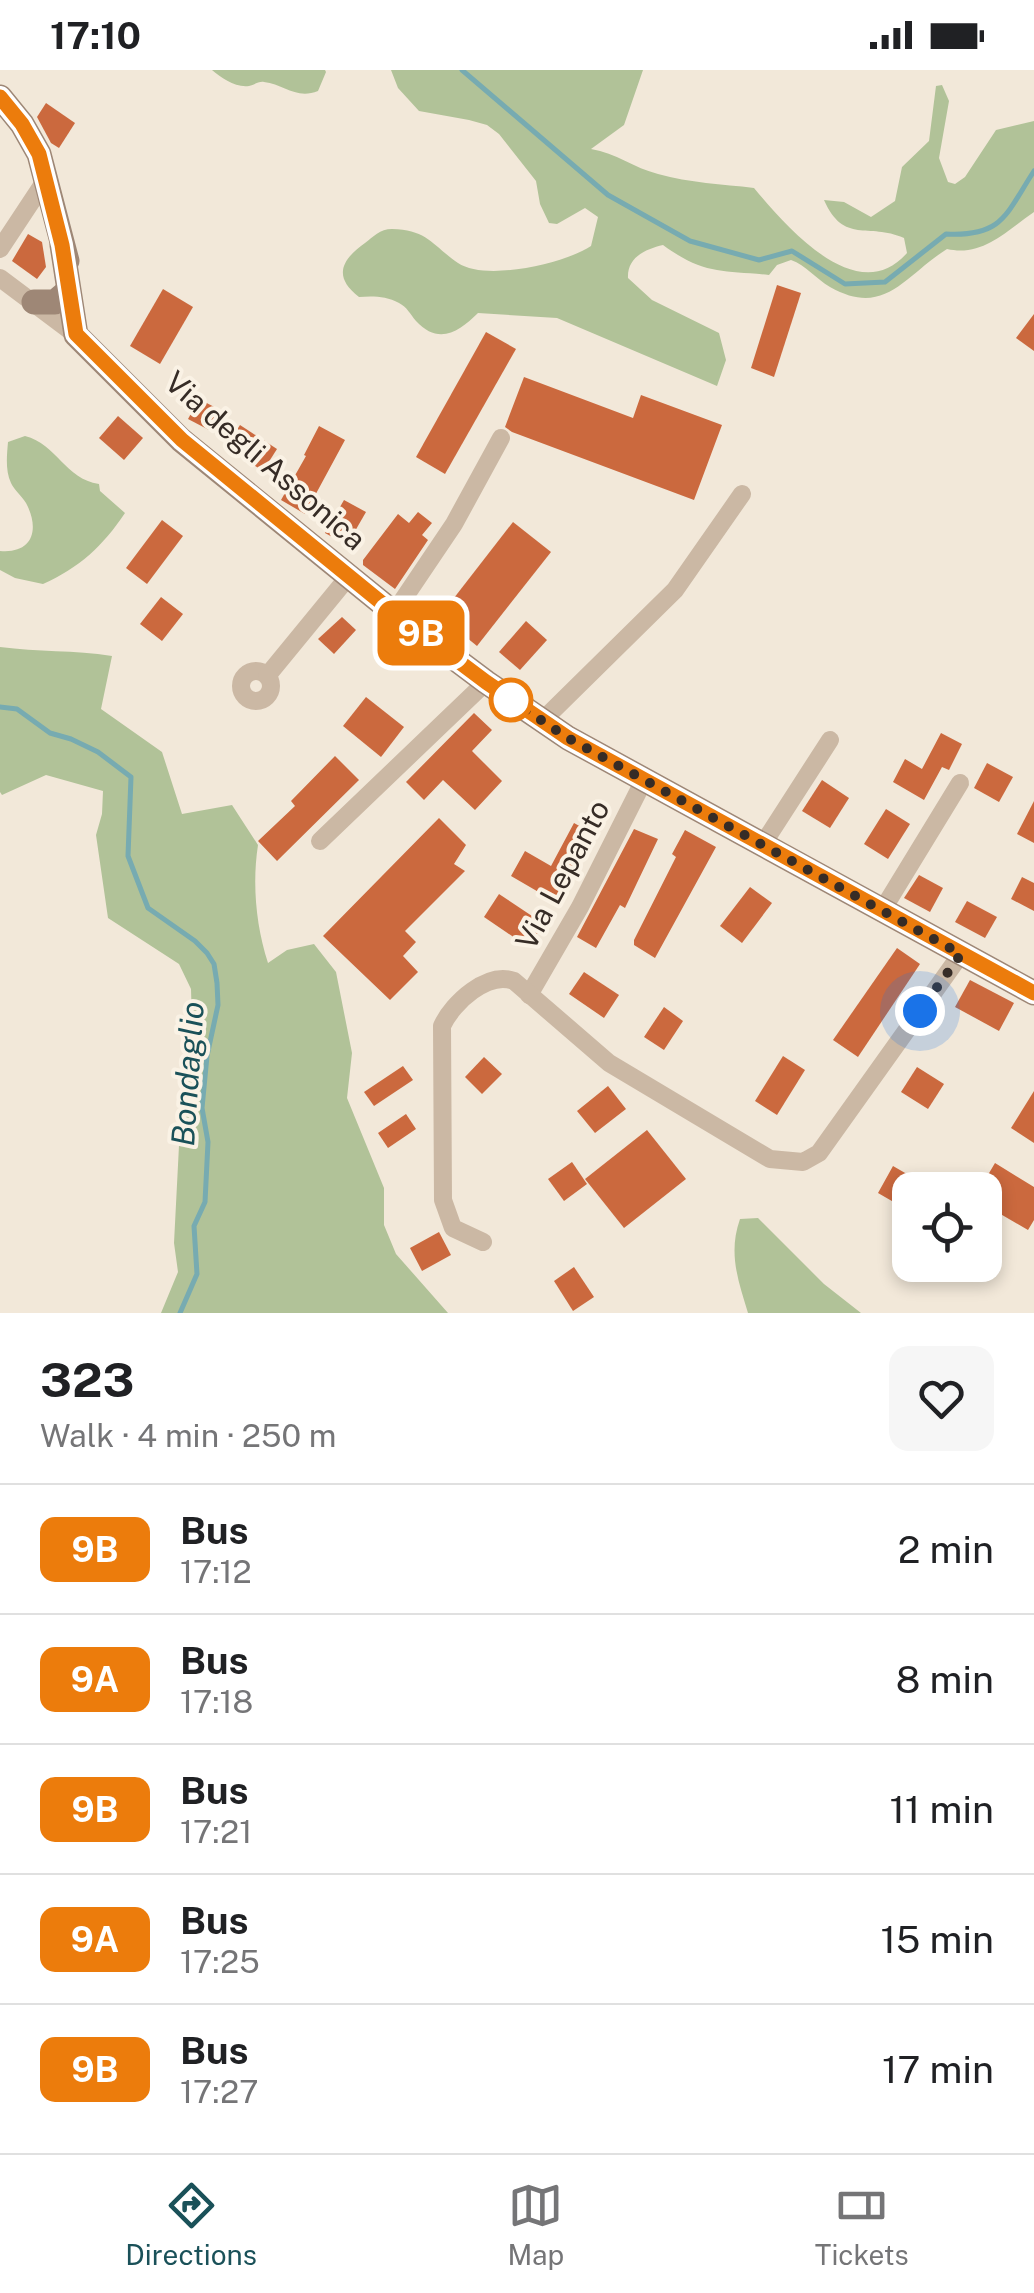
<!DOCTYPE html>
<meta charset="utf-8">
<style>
:root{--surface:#fff;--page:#f6f6f6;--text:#202124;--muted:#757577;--line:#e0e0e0;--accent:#1a5159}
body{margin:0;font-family:"Public Sans",sans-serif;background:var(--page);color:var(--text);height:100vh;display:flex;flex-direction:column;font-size:38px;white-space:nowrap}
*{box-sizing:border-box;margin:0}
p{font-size:32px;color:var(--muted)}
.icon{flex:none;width:55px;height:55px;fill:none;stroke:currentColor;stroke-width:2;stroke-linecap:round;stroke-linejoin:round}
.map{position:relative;height:1243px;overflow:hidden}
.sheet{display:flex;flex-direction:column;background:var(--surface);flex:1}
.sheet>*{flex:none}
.badge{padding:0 20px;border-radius:15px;font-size:35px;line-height:65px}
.fabs{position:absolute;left:892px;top:1102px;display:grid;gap:20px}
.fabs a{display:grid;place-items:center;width:110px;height:110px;border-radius:20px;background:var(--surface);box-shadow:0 5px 15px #0003;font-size:50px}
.you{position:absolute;width:50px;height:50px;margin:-25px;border:8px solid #fff;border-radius:50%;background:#1a73e8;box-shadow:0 0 0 15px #1a73e833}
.map>.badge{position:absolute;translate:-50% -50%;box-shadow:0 0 0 5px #fff}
.round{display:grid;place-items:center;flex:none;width:105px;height:105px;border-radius:20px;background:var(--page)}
.summary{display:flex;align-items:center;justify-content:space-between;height:170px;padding:0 40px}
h1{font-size:48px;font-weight:700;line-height:75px}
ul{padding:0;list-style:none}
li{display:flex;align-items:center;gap:30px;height:130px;padding:0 40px;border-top:2px solid var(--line)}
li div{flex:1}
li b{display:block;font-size:38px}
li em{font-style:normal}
li .badge{min-width:110px;font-weight:700;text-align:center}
.status{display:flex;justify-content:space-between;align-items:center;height:70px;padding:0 50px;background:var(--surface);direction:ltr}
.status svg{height:28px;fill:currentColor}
.tabs{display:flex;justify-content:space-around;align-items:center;height:140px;border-top:2px solid var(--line);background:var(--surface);font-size:28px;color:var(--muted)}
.tabs a{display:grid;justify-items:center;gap:5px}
.tabs .on{color:var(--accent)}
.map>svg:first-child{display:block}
.green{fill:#b1c298}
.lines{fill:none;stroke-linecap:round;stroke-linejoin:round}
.stream{stroke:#77abb1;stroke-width:5}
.building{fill:#cb693e}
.street{stroke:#cbb8a4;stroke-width:18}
.secondary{stroke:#9e8776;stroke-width:25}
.line-casing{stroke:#fff;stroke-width:22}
.line{stroke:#ec7c0c;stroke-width:15}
.walk{stroke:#362c26;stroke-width:10;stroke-dasharray:0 18}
.stop-dot{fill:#fff;stroke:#ec7c0c;stroke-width:5}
.labels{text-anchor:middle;stroke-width:8;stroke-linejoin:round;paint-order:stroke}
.street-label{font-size:30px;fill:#362c26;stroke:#faf2e5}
.water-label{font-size:32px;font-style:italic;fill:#1a5159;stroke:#faf2e5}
</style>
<div class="status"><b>17:10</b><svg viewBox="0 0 49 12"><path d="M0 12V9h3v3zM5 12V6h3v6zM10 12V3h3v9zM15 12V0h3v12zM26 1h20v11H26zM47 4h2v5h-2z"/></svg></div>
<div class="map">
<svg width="1034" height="1243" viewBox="0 0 1034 1243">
<rect width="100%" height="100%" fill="#f2e8d9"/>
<!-- green -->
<g class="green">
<path d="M212,0H325L326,2L318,21C296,30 284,14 264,12C259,11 254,15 249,16C236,18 221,8 212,0Z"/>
<path d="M391,0H643L624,55L591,79C616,83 634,98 658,104C690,113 722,114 754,118C786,156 857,240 907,183L904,168C868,152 844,175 824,130L844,132L871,147L895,131L902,97L929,71L936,16L942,15L949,31L939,88L948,112L955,114L965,107L996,60L1034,51V142C1006,161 983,187 947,179C904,206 885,248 830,217C816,209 806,195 791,190L777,195L769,205C721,200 704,205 663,175C646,179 627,187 628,208L652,230L719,263L726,290L717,316L557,248L478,243C460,261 439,276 416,251C410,244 407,237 399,233C386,226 373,226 359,227C333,207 341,190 365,173C373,167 380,159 392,159C428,160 432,175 458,193C486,212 566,193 591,176L598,147L585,138L557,154L549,153L540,134L536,111L499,64L487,55L469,50L419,41L398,18Z"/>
<path d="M25,366C57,374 65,409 99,414L100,421L125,443C103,476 79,498 43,514L15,508L0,500V481C33,484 40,459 26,433C22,426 14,420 11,413C5,401 7,384 8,372Z"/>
<path d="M0,577C38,582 74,580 112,586L101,639L162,682L182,744L232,735L258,775C252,814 256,856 268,893L287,880L314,874L336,902L352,983L347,1028L384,1118V1155L396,1184L448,1243H161L178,1202L174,1173L180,1056L192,953L191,919L179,894L108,848L96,765L102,744L103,721L46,705L2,725L0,722Z"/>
<path d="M758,1148L824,1214L861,1243H748C738,1210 728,1183 740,1149Z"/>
</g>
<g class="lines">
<!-- stream -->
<g class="stream">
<path d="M462,0L608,125L690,171L759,190L792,181L845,214L885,212L946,164C1003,167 1006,144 1034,101"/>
<polyline points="0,637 17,639 50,663 71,669 98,682 131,707 128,786 148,838 195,871 207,883 214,894 217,913 218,935 207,986 202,1038 208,1072 205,1132 194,1156 197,1204 180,1243"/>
</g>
</g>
<!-- building -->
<g class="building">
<polygon points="46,33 75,53 59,78 51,73 37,47"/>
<polygon points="28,164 42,172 46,197 37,209 12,191"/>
<polygon points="777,215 801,223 774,307 751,298"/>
<polygon points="163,219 193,237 160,294 130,276"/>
<polygon points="1034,244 1034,281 1016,268"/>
<polygon points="486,262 516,279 445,404 416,387"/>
<polygon points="524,307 633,348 641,325 722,355 694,430 512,362 505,357"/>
<polygon points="199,329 222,341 211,361 188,349"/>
<polygon points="118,346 143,368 124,390 99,368"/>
<polygon points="240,355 277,379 263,401 226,377"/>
<polygon points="319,356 345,370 305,444 281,430 306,386 304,385"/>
<polygon points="344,430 366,442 347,475 325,463"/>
<polygon points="418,442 432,453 422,465 428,470 395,519 363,495 363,490 398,444 409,453"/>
<polygon points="162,450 183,466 147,514 126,498"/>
<polygon points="513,452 551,482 477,576 440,546"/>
<polygon points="161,527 183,544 162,571 140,554"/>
<polygon points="342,547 356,560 334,584 318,569"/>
<polygon points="526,551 547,570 520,600 499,582"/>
<polygon points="366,627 404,657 381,687 343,656"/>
<polygon points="474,643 492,660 472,681 502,711 475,740 443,710 424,730 406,712"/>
<polygon points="941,663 962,674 949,700 942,697 924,730 893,712 905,689 922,699"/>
<polygon points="335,686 359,710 277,791 258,771 295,736 291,731"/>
<polygon points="987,693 1013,707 999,732 974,718"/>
<polygon points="822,710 849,728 830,758 802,741"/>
<polygon points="1034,731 1034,773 1017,764"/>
<polygon points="886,739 910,754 888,789 864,774"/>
<polygon points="439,748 466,775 454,794 465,801 405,861 416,872 403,886 418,902 390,930 323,866"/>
<polygon points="574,753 592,763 554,831 511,806 525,781 551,796"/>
<polygon points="634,759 658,769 625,838 620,835 596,878 577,867"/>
<polygon points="685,760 716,777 655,888 634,875 634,870 676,787 672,784"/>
<polygon points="919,805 943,818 930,842 904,828"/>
<polygon points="1022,807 1034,813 1034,841 1011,829"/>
<polygon points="750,817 772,833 742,873 720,856"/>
<polygon points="499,824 544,854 528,877 484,847"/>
<polygon points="967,831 997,847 985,868 955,852"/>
<polygon points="897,878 920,894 858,987 833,970"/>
<polygon points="584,902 619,925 604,948 569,924"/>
<polygon points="970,910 1014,933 999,961 955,937"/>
<polygon points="664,937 683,951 664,980 644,967"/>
<polygon points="783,986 805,1000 777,1045 755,1031"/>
<polygon points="484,987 502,1004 482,1024 465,1007"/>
<polygon points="403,996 413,1010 374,1036 364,1022"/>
<polygon points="917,997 944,1014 928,1039 901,1022"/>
<polygon points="608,1016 626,1039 595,1063 577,1041"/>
<polygon points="1034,1021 1034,1073 1011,1058"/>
<polygon points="406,1044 416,1059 388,1078 378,1063"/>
<polygon points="647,1060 686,1109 624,1158 585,1109"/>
<polygon points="572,1092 587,1114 564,1131 548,1109"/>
<polygon points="995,1093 1034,1117 1034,1150 1028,1160 985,1135 985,1120 979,1120"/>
<polygon points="893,1096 919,1111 914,1120 910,1120 904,1138 878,1123"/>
<polygon points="439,1162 451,1185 422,1201 410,1178"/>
<polygon points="574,1197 594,1227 573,1241 554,1211"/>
</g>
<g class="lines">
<!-- street -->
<g class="street">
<polyline points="0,179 45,111"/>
<polyline points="0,208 76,265"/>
<polyline points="394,543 454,454 501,368"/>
<circle cx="256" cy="616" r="15"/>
<polyline points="267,606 349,506"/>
<polyline points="542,651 675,520 742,424"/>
<polyline points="320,771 486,612"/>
<polyline points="763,774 830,670"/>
<polyline points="883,839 960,713"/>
<polyline points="529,925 580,837 644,710"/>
<path d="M483,1172L453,1158L443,1130L442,956C453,932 488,901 514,911L609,993L770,1089L803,1092L819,1083L961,884"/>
</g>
<!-- secondary -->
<g class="secondary">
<polyline points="0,27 22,54 39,84 67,191"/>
<polyline points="62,175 76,265 181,370 394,543 486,612 568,668 1034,923"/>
<polyline points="34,232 55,232 68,221"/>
</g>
</g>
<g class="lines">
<defs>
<polyline id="line" points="0,27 22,54 39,84 62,175 76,264 182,370 394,543 486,612 568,668 1034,923"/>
</defs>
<!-- line casing -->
<use href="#line" class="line-casing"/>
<!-- line -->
<use href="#line" class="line"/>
<!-- walk -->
<polyline class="walk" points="511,630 568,668 961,884 920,941"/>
</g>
<!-- markers -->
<circle class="stop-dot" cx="511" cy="630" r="20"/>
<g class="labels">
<!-- street labels -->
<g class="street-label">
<text transform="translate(265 391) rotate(41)" y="10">Via degli Assonica</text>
<text transform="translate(563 805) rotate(-62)" y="10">Via Lepanto</text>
</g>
<!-- water labels -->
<g class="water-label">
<text transform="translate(188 1004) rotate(-86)" y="11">Bondaglio</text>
</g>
</g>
</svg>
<div class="fabs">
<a><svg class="icon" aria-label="locate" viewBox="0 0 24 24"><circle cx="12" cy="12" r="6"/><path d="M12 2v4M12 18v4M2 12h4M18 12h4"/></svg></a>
</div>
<div class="you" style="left:920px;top:941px"></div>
<b class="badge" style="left:421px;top:563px;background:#ec7c0c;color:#fff">9B</b>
</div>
<section class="sheet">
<div class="summary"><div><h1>323</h1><p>Walk · 4 min · 250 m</p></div><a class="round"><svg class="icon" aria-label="heart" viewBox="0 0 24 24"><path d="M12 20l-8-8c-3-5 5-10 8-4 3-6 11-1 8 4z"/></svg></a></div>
<ul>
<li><span class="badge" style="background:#ec7c0c;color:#fff">9B</span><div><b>Bus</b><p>17:12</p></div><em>2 min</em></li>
<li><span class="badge" style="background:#ec7c0c;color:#fff">9A</span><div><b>Bus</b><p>17:18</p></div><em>8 min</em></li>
<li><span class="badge" style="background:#ec7c0c;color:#fff">9B</span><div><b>Bus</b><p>17:21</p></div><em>11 min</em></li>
<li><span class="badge" style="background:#ec7c0c;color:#fff">9A</span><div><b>Bus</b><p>17:25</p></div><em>15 min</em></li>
<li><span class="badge" style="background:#ec7c0c;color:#fff">9B</span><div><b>Bus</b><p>17:27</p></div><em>17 min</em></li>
</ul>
</section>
<nav class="tabs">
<a class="on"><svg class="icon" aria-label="directions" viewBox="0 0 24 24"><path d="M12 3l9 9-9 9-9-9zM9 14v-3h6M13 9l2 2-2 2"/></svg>Directions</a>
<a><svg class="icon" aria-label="map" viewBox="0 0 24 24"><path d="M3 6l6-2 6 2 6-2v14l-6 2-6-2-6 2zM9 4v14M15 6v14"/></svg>Map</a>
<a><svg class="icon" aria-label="tickets" viewBox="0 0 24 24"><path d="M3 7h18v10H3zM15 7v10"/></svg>Tickets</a>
</nav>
